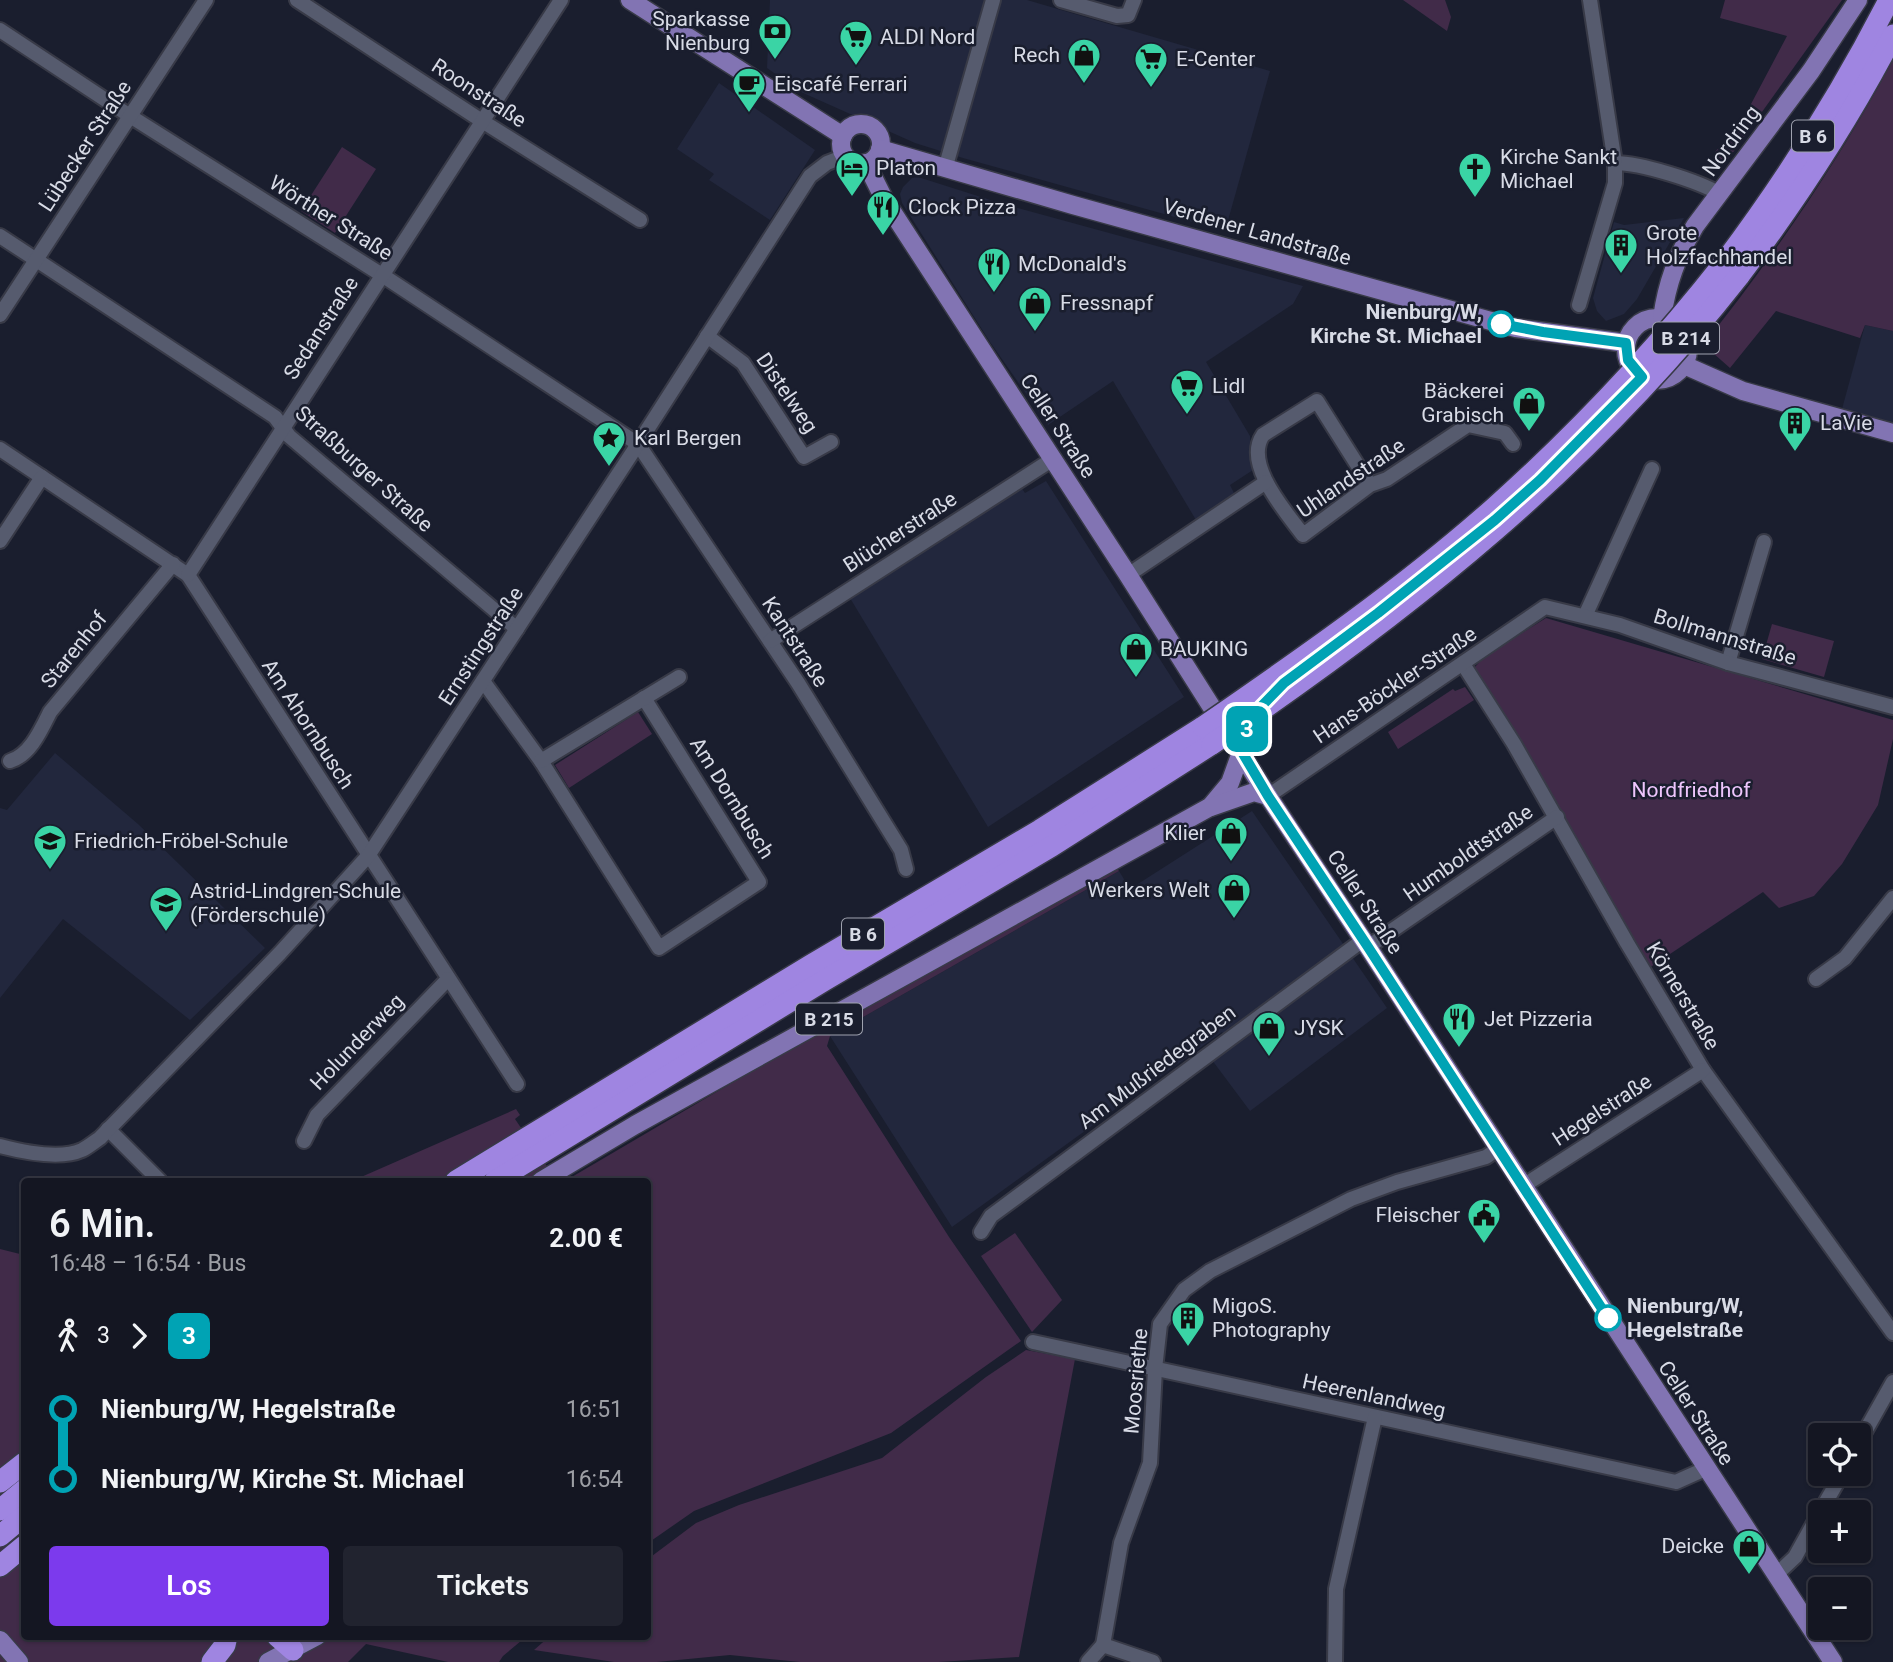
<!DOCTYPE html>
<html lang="de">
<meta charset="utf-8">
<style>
:root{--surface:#141622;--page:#21232f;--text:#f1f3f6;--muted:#9d9fa5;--line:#333540;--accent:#7c3aed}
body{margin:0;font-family:Roboto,sans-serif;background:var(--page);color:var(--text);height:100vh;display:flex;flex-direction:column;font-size:26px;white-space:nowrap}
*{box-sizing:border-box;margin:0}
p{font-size:23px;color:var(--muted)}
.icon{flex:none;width:38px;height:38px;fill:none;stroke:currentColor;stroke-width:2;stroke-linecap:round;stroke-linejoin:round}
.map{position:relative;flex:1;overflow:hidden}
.sheet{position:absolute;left:21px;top:1178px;width:630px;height:462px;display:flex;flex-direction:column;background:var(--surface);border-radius:7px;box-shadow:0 2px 5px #0004,0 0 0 2px var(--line)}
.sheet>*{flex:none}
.badge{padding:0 14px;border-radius:10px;font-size:24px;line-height:46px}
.fabs{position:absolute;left:1808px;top:1423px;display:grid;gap:14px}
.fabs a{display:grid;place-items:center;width:63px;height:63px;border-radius:7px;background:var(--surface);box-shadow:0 2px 5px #0004,0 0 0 2px var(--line);font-size:35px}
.map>.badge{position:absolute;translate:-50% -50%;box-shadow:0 0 0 4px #fff}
.legs{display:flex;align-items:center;gap:10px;height:77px;padding:0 28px;font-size:23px}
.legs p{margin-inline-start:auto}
.summary{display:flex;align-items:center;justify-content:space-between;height:119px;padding:0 28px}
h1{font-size:38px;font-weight:600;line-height:52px}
.cta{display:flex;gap:14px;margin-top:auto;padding:14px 28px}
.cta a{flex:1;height:80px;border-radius:7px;background:var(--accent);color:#fff;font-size:28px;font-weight:600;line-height:80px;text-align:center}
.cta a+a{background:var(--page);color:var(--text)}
ul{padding:0 28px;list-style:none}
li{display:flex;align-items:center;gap:24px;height:70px;font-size:26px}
li i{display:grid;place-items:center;width:10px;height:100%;margin:0 9px;background:currentColor}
li i::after{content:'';width:18px;height:18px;margin:-9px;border:5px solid;border-radius:50%;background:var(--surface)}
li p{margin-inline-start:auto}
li:first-child i{background:linear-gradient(#0000 50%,currentColor 0)}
li:last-child i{background:linear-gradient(currentColor 50%,#0000 0)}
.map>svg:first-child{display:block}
.built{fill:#22273d}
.green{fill:#412b49}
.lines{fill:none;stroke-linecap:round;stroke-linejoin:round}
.minor-casing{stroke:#383a47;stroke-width:18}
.major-casing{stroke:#383a47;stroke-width:21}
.highway-casing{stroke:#383a47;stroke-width:24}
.minor{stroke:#565b6e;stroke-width:14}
.major{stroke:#8274b3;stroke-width:18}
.highway{stroke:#9f85e1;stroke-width:21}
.highway-bridge-casing{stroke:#383a47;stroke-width:24;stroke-linecap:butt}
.highway-bridge{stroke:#9f85e1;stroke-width:21}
.line-1-casing{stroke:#fff;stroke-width:16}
.line-1{stroke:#00a3b4;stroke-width:10}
.stop-1-dot{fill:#fff;stroke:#00a3b4;stroke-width:3.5}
.labels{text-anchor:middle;stroke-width:5;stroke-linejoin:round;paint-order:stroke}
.shield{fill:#1a1e2e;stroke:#9fa2af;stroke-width:2}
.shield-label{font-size:19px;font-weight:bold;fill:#d8dbe6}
.poi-label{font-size:21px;fill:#d8dbe6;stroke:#1a1e2e;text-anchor:start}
.street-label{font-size:21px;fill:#d8dbe6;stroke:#1a1e2e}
.stop-label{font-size:21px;font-weight:bold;fill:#d8dbe6;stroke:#1a1e2e;text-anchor:end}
.park-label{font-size:21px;fill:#edc5fc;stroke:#1a1e2e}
</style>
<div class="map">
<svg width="1893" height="1662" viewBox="0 0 1893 1662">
<rect width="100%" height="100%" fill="#1a1e2e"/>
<!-- built -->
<g class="built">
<polygon points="770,0 1027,0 1270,71 1225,231 963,158 915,143 801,92 767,68"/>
<polygon points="719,83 815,150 770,220 709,180 714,174 677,149"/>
<polygon points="918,177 1003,204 1303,286 1293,304 1206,362 1250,436 1253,470 1230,485 1235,495 1196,520 1113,381 1048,425 990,342 902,203 900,194 903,187 912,178"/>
<polygon points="1684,218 1637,299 1624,314 1606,321 1597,311 1593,298 1614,222 1624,225"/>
<polygon points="1865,325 1893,331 1893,422 1842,409"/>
<polygon points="1046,481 1184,697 988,827 850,598 1020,486 1025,493"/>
<polygon points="55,753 138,824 265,948 190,1020 63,919 0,998 0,808 7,810"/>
<polygon points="1252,811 1387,1008 1250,1111 1212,1060 1231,1045 1222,1032 952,1227 830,1036 1119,871 1130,889"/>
</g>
<!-- green -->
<g class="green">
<polygon points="1403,0 1445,0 1451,17 1447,31"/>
<polygon points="1725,0 1842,0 1724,165 1715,152 1742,121 1787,36 1720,18"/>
<path d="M1893,60V331L1865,325L1860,338L1776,311L1730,368L1713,353L1707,340C1777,252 1840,159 1893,60Z"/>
<polygon points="342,147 376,169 335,233 301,211"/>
<polygon points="1546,618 1893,720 1893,739 1878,805 1842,864 1814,896 1779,908 1763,892 1649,968 1474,668 1485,656"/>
<polygon points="1772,624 1834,641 1824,677 1762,659"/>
<polygon points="1465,687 1474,700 1398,749 1388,732 1453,689 1455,691"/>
<polygon points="638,712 652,734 569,788 555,765"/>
<polygon points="1115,866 1119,871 830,1036 827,1046 949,1237 1021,1341 891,1433 694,1511 648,1543 648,1181 565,1181 820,1031"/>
<polygon points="516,1109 520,1115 515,1119 557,1181 352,1181"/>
<polygon points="1015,1233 1062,1300 1032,1332 981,1256"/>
<polygon points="0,1249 24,1255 24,1636 527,1636 503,1656 499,1662 448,1662 366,1644 348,1662 0,1662"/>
<polygon points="1026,1350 1075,1359 1019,1657 939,1662 800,1662 730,1655 657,1662 614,1662 534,1650 550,1636 648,1636 648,1559 696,1523 739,1505 882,1458 986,1377"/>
</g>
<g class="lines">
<defs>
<g id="minor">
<polyline points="297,0 482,121 640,220"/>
<polyline points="1061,0 1117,16 1128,15 1134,0"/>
<polyline points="0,30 130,116 382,275 638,444 798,683 901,850 906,869"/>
<path d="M1615,163C1641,163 1698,181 1720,194"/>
<polyline points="945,169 993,0"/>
<polyline points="0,236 275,417 289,436 517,629"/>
<polyline points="1579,305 1615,183 1615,163 1590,0"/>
<polyline points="0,315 206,0"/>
<polyline points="707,336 743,363 804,457 831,442"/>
<polyline points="0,449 188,575 517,1084"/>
<path d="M1370,485L1317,401L1263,435C1243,464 1286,512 1303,535L1370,485L1387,479L1468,425L1505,433L1513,444"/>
<polyline points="0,541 42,477"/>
<polyline points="188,575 561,0"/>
<polyline points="1128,575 1266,482"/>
<polyline points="1585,616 1652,469"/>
<polyline points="770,641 1053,459"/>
<polyline points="1728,663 1764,542"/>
<polyline points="1463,664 1514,744 1627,943 1703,1070 1893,1333"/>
<polyline points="483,681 541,761 659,948 759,882 644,698"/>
<path d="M10,761C30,755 41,730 50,712L173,564"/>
<polyline points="541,761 679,677"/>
<polyline points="1268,796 1545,607 1620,625 1728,663 1893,707"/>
<polyline points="1368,947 1557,817"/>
<polyline points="1816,979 1845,958 1893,898"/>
<polyline points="108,1129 160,1181"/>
<polyline points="304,1141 317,1115 448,979"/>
<path d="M0,1146C23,1152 60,1160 82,1150C88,1147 94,1142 100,1138L280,953L368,856L638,444L810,176L827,163L845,156"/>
<polyline points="1523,1186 1703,1070"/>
<polyline points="981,1232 991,1216 1363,940"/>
<polyline points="1033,1342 1676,1482 1705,1469"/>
<polyline points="1858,1444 1893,1382"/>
<polyline points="1820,1512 1842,1474"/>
<polyline points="1776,1575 1795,1557 1820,1512"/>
<polyline points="1088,1662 1103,1645"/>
<polyline points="1153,1662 1103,1645 1121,1543 1150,1463 1155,1369 1160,1324 1184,1290 1210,1271 1351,1199 1397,1182 1486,1157 1499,1148"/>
<polyline points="1335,1662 1336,1589 1375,1417"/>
</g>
<g id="major">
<polyline points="630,0 843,136"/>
<circle cx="861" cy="144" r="20"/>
<polyline points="880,149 1073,205 1516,328 1626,343"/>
<polyline points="866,163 884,199 1128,575 1268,796 1368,947 1833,1662"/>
<circle cx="1657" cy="349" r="31"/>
<path d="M1662,318C1667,283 1677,256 1695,226L1811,71L1858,0"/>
<polyline points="1684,365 1743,391 1893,433"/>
<polyline points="1210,807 1230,783 1243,747"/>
<polyline points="541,1181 635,1125 1208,808 1254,792 1268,796"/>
<polyline points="0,1640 19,1662"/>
<polyline points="268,1662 317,1636"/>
</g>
<g id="highway">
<path d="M1724,263C1787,179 1841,94 1889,0"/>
<path d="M1739,276C1797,199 1849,120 1893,35"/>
<polyline points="456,1181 811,965 1040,830 1203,727"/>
<polyline points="495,1181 825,980 1052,846 1212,744"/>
<polyline points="0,1482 24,1463"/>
<polyline points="0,1510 24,1490"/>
<polyline points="0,1536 24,1516"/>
<polyline points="0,1566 24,1546"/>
<polyline points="277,1636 293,1650"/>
<polyline points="212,1662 225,1645 227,1636"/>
</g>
</defs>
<!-- minor casing -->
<use href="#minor" class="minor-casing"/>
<!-- major casing -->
<use href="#major" class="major-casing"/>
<!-- highway casing -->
<use href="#highway" class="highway-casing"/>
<!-- minor -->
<use href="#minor" class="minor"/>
<!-- major -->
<use href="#major" class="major"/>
<!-- highway -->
<use href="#highway" class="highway"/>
<defs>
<g id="highway-bridge">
<path d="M1203,727C1303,658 1404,588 1495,507C1579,432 1655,351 1724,263"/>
<path d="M1212,744C1412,609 1590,466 1739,276"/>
</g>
</defs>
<!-- highway-bridge casing -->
<use href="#highway-bridge" class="highway-bridge-casing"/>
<!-- highway-bridge -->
<use href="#highway-bridge" class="highway-bridge"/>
</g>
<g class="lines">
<defs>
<polyline id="line-1" points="1501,324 1543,332 1626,343 1628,360 1642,377 1540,480 1495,520 1378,613 1284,683 1251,717 1242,752 1268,796 1368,947 1608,1318"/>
</defs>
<!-- line-1 casing -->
<use href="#line-1" class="line-1-casing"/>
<!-- line-1 -->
<use href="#line-1" class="line-1"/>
</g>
<!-- icons -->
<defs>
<symbol id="bank-pin" viewBox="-11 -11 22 30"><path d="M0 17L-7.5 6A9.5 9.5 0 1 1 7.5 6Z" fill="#3ad4a5" stroke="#1a1e2e"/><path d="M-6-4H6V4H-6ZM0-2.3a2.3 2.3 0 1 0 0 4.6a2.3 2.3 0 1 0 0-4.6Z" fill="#111"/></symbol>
<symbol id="supermarket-pin" viewBox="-11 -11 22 30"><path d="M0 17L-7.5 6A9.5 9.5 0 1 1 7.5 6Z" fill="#3ad4a5" stroke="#1a1e2e"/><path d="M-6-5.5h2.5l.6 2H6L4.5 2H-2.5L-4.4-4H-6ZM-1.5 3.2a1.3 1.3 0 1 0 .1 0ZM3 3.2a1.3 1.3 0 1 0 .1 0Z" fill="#111"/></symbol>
<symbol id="shop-pin" viewBox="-11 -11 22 30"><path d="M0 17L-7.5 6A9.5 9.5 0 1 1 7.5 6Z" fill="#3ad4a5" stroke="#1a1e2e"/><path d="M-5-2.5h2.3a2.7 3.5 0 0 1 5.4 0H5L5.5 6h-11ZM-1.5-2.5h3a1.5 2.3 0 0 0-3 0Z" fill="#111"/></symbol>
<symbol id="cafe-pin" viewBox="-11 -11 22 30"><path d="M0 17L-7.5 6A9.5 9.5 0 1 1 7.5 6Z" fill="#3ad4a5" stroke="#1a1e2e"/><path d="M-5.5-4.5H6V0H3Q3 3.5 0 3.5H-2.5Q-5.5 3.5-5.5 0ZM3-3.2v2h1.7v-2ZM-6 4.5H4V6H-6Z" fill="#111"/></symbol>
<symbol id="hotel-pin" viewBox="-11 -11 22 30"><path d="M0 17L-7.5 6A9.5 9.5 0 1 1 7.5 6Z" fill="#3ad4a5" stroke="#1a1e2e"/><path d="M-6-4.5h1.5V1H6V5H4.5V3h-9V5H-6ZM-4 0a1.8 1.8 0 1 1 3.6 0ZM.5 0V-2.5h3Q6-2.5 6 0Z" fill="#111"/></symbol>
<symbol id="church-pin" viewBox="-11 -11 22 30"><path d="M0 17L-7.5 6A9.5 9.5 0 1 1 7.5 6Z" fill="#3ad4a5" stroke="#1a1e2e"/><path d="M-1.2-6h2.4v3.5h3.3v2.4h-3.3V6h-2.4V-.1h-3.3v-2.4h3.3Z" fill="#111"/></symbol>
<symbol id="restaurant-pin" viewBox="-11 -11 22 30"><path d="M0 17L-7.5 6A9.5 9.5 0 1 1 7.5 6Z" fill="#3ad4a5" stroke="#1a1e2e"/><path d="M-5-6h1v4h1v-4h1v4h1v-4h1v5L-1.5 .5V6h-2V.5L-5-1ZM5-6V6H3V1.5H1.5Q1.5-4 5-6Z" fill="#111"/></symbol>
<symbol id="building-pin" viewBox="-11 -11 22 30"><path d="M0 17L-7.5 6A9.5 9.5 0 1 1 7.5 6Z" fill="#3ad4a5" stroke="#1a1e2e"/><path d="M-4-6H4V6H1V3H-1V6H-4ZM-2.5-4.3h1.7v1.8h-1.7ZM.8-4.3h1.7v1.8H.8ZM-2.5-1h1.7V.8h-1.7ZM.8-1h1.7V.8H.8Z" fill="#111"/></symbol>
<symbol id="sight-pin" viewBox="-11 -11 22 30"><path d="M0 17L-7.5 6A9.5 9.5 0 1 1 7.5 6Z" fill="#3ad4a5" stroke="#1a1e2e"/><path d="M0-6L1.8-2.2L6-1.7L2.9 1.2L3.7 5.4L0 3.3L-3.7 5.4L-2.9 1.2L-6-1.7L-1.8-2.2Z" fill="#111"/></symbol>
<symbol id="school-pin" viewBox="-11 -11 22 30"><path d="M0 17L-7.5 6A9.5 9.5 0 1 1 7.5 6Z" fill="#3ad4a5" stroke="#1a1e2e"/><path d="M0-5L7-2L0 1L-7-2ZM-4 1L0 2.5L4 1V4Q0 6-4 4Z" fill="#111"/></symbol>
<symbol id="civic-pin" viewBox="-11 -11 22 30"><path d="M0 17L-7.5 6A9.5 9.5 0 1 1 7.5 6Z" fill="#3ad4a5" stroke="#1a1e2e"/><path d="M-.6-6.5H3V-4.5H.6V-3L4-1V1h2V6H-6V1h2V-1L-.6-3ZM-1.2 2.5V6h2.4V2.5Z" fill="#111"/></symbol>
</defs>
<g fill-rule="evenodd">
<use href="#bank-pin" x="756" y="12" width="38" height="52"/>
<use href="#supermarket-pin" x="837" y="18" width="38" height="52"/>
<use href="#shop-pin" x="1065" y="36" width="38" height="52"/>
<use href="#supermarket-pin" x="1132" y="40" width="38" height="52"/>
<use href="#cafe-pin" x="730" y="65" width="38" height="52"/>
<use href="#hotel-pin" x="833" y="149" width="38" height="52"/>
<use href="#church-pin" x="1456" y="150" width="38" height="52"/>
<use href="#restaurant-pin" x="864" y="188" width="38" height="52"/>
<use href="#building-pin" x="1602" y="226" width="38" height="52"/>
<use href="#restaurant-pin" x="975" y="245" width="38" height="52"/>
<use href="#shop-pin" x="1016" y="284" width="38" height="52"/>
<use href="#supermarket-pin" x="1168" y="367" width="38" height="52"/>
<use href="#shop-pin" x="1510" y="384" width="38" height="52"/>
<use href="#building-pin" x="1776" y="404" width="38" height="52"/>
<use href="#sight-pin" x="590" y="419" width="38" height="52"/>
<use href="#shop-pin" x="1117" y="630" width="38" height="52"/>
<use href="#shop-pin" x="1212" y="814" width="38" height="52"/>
<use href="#school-pin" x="31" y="822" width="38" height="52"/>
<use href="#shop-pin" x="1215" y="871" width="38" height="52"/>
<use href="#school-pin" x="147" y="884" width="38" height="52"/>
<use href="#restaurant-pin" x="1440" y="1000" width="38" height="52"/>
<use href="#shop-pin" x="1250" y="1009" width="38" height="52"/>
<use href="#civic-pin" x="1465" y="1196" width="38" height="52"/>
<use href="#building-pin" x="1169" y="1299" width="38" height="52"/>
<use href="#shop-pin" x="1730" y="1527" width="38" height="52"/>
</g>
<!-- markers -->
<g class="stop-1-dot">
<circle cx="1501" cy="324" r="12"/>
<circle cx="1608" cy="1318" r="12"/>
</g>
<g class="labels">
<!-- shield labels -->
<g class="shield">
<rect x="1792" y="120.5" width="42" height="31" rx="5"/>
<rect x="1653" y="322.5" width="66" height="31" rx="5"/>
<rect x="842" y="918.5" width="42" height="31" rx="5"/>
<rect x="796" y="1003.5" width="66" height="31" rx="5"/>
</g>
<g class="shield-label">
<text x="1813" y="143">B 6</text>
<text x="1686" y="345">B 214</text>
<text x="863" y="941">B 6</text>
<text x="829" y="1026">B 215</text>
</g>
<!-- poi labels -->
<g class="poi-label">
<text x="750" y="26" text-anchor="end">Sparkasse<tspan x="750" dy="24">Nienburg</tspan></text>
<text x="880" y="44">ALDI Nord</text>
<text x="1060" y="62" text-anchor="end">Rech</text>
<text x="1176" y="66">E-Center</text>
<text x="774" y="91">Eiscafé Ferrari</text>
<text x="1500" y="164">Kirche Sankt<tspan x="1500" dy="24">Michael</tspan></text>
<text x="876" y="175">Platon</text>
<text x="908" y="214">Clock Pizza</text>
<text x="1646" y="240">Grote<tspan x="1646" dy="24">Holzfachhandel</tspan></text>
<text x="1018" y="271">McDonald's</text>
<text x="1060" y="310">Fressnapf</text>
<text x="1212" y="393">Lidl</text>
<text x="1504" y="398" text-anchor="end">Bäckerei<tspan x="1504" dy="24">Grabisch</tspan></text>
<text x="1820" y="430">LaVie</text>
<text x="634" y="445">Karl Bergen</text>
<text x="1160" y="656">BAUKING</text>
<text x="1206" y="840" text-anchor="end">Klier</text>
<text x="74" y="848">Friedrich-Fröbel-Schule</text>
<text x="1210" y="897" text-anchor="end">Werkers Welt</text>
<text x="190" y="898">Astrid-Lindgren-Schule<tspan x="190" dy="24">(Förderschule)</tspan></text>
<text x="1484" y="1026">Jet Pizzeria</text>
<text x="1294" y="1035">JYSK</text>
<text x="1460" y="1222" text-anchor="end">Fleischer</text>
<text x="1212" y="1313">MigoS.<tspan x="1212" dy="24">Photography</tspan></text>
<text x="1724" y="1553" text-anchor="end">Deicke</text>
</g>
<!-- street labels -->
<g class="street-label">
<text transform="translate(479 93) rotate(33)" y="7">Roonstraße</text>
<text transform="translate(1731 141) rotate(-54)" y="7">Nordring</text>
<text transform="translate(85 146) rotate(-57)" y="7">Lübecker Straße</text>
<text transform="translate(331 218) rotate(32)" y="7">Wörther Straße</text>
<text transform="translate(1257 232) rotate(16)" y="7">Verdener Landstraße</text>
<text transform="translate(321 328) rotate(-57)" y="7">Sedanstraße</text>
<text transform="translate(787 393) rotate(56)" y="7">Distelweg</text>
<text transform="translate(1058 426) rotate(57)" y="7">Celler Straße</text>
<text transform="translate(364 469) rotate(42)" y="7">Straßburger Straße</text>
<text transform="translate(1351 478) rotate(-34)" y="7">Uhlandstraße</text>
<text transform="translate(900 532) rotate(-33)" y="7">Blücherstraße</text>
<text transform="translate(1725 637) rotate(17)" y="7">Bollmannstraße</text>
<text transform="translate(795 642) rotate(57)" y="7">Kantstraße</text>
<text transform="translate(481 646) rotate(-57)" y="7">Ernstingstraße</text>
<text transform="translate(74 650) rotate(-51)" y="7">Starenhof</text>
<text transform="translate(1395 685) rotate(-34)" y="7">Hans-Böckler-Straße</text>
<text transform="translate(308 724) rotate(57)" y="7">Am Ahornbusch</text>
<text transform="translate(732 798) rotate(58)" y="7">Am Dornbusch</text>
<text transform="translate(1468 853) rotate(-35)" y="7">Humboldtstraße</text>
<text transform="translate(1365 902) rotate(57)" y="7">Celler Straße</text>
<text transform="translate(1683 996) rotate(59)" y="7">Körnerstraße</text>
<text transform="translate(357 1042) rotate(-46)" y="7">Holunderweg</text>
<text transform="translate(1157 1067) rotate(-37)" y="7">Am Mußriedegraben</text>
<text transform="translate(1602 1110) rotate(-33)" y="7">Hegelstraße</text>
<text transform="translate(1136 1381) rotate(-85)" y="7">Moosriethe</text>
<text transform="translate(1374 1396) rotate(12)" y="7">Heerenlandweg</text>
<text transform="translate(1696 1413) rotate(57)" y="7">Celler Straße</text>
</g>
<!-- stop labels -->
<g class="stop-label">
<text x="1482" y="319">Nienburg/W,<tspan x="1482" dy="24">Kirche St. Michael</tspan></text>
<text x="1627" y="1313" text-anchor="start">Nienburg/W,<tspan x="1627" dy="24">Hegelstraße</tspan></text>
</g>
<!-- park labels -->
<g class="park-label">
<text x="1691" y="797">Nordfriedhof</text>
</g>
</g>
</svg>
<div class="fabs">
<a><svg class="icon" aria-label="locate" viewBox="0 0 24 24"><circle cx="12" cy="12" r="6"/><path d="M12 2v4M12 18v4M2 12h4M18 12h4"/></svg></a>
<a>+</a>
<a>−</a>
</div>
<b class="badge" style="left:1247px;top:729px;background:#00a3b4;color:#fff">3</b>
<section class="sheet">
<div class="summary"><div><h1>6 Min.</h1><p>16:48 – 16:54 · Bus</p></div><b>2.00 €</b></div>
<div class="legs"><svg class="icon" aria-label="walk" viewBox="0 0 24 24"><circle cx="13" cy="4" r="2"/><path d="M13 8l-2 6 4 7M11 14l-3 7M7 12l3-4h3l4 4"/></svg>3<svg class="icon" aria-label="forward" viewBox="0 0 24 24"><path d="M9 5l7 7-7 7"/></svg><b class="badge" style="background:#00a3b4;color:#fff">3</b></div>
<ul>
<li><i style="color:#00a3b4"></i><b>Nienburg/W, Hegelstraße</b><p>16:51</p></li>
<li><i style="color:#00a3b4"></i><b>Nienburg/W, Kirche St. Michael</b><p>16:54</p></li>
</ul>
<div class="cta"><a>Los</a><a>Tickets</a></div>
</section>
</div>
